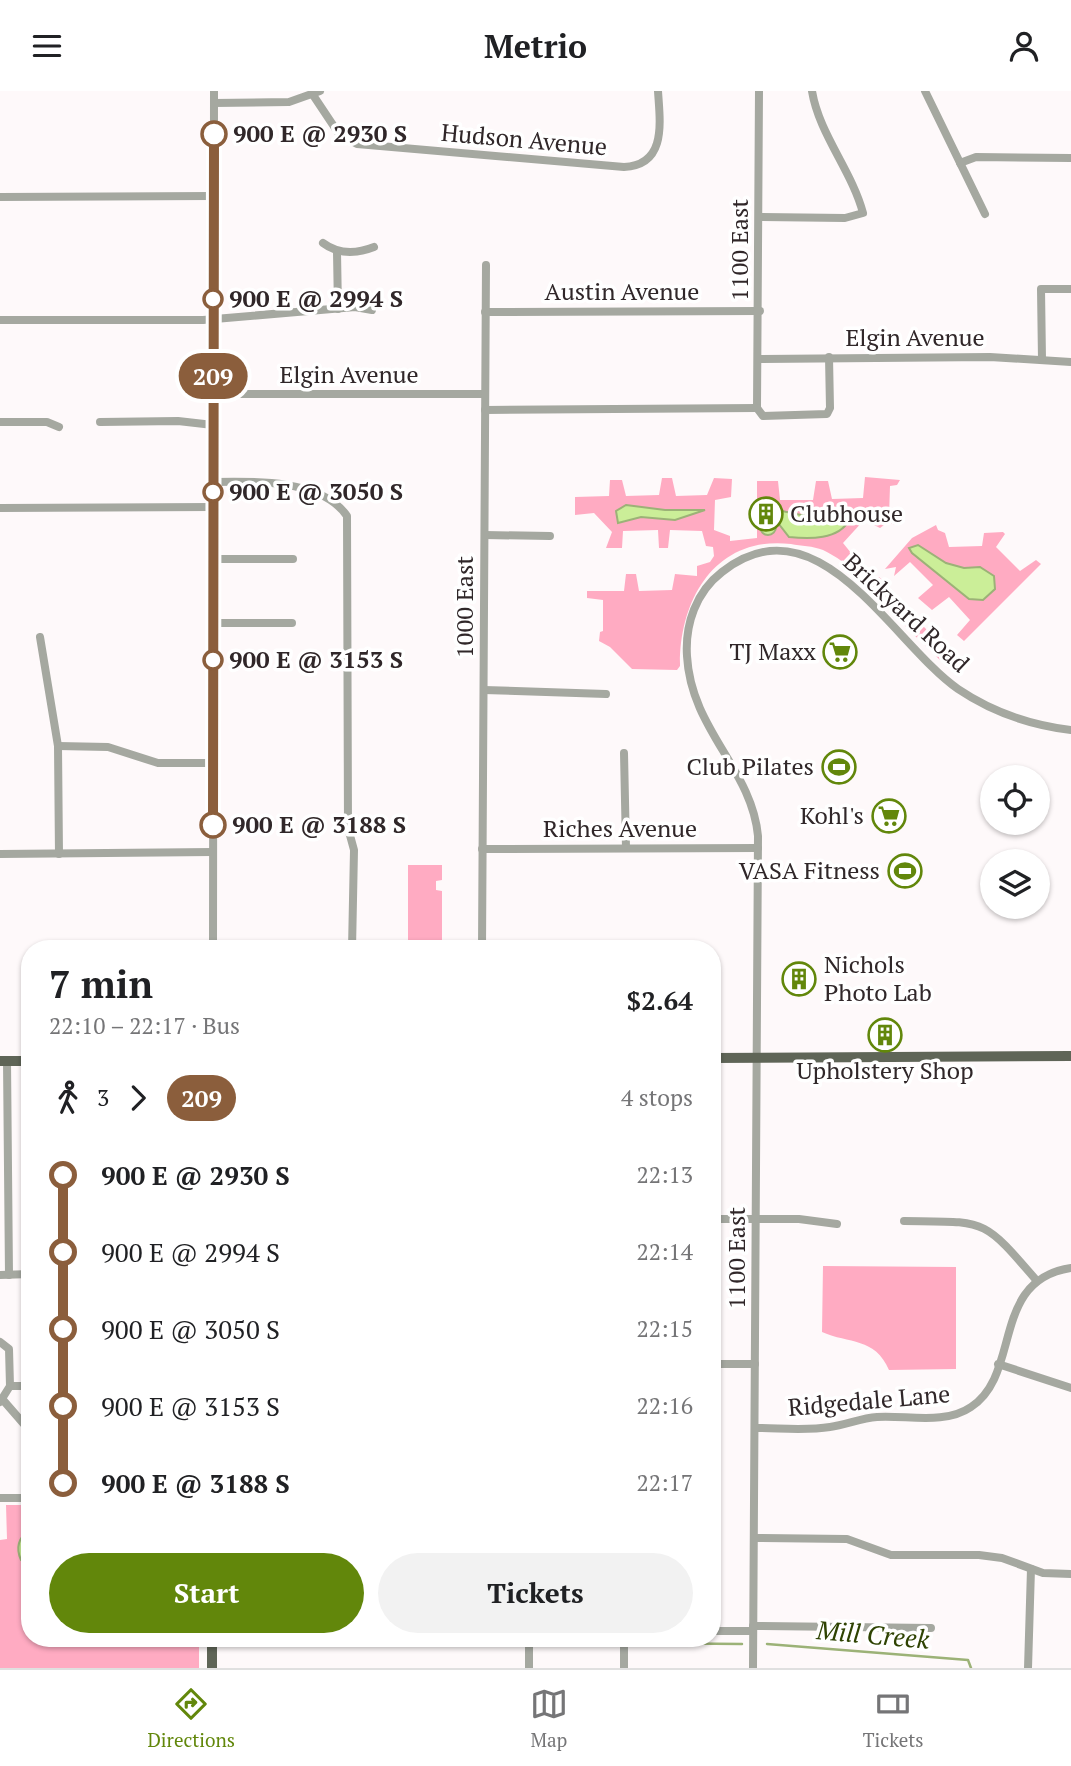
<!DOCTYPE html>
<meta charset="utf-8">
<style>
:root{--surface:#fff;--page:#f2f2f2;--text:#202124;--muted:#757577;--line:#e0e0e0;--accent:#62870b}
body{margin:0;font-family:"PT Serif",serif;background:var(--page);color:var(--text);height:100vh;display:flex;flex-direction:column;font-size:26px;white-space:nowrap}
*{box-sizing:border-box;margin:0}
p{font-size:23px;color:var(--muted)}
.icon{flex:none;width:38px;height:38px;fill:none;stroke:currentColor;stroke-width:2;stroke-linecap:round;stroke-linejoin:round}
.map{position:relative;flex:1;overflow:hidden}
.sheet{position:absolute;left:21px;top:849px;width:700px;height:707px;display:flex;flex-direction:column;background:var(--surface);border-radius:28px;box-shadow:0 2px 5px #0004}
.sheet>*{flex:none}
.badge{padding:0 14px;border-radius:23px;font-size:24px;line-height:46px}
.buttons{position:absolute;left:980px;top:674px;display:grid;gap:14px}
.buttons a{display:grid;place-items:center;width:70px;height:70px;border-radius:50%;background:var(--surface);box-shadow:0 2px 5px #0004;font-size:35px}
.map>.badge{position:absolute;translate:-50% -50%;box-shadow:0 0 0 4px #fff}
.legs{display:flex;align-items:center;gap:10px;height:77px;padding:0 28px;font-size:23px}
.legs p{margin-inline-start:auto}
.overview{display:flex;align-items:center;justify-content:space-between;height:119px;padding:0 28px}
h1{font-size:38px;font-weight:700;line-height:52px}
.primary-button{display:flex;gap:14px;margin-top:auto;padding:14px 28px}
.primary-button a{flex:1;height:80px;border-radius:42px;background:var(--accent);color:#fff;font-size:28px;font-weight:700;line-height:80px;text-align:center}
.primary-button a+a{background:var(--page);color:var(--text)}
ul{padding:0 28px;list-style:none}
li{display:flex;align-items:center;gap:24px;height:77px;font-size:26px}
li i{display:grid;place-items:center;width:10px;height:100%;margin:0 9px;background:currentColor}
li i::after{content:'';width:18px;height:18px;margin:-9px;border:5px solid;border-radius:50%;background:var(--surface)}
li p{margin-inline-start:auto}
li:first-child i{background:linear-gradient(#0000 50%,currentColor 0)}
li:last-child i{background:linear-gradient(currentColor 50%,#0000 0)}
header{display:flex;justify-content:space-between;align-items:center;height:91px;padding:0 28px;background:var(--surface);font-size:32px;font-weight:700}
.tab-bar{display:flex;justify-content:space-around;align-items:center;height:98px;border-top:2px solid var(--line);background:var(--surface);font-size:19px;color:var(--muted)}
.tab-bar a{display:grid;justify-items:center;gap:4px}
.tab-bar .selected{color:var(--accent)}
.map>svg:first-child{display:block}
.green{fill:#ffabc2}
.water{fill:#cbee98;stroke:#9cb277;stroke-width:2}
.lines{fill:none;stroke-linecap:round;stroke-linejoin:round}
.stream{stroke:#9cb277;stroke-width:2.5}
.minor{stroke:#a5a8a0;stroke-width:8}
.major{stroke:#5f6557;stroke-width:10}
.line-1-casing{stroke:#fff;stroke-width:16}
.line-1{stroke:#8b5e3c;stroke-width:10}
.stop-1-dot{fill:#fff;stroke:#8b5e3c;stroke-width:3.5}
.labels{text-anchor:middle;stroke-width:7;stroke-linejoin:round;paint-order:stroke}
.stop-label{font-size:24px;font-weight:bold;fill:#302729;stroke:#fff;text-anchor:start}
.street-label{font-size:24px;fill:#302729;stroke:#fff}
.poi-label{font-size:24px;fill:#302729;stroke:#fff;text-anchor:end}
.water-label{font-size:26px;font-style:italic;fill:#2f4303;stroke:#fff}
</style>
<header><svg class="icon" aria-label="menu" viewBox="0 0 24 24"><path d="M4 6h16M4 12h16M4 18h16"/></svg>Metrio<svg class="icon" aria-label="person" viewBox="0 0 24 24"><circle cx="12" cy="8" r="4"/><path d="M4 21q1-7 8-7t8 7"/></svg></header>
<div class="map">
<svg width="1071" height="1577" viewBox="0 0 1071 1577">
<rect width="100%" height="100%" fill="#fef9fa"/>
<!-- green -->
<g class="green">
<path d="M865,386L900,389L897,394L890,395L889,426L900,430L895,434L888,431L880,437L864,429L843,452L864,478L860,482C848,475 836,465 823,459C813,455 801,455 791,453C716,444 679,508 680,575L677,579L632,578L610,556L599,550L600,541L603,540V509L587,507V500H624L626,483H636L639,500L672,499L675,483L697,485V475L710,471L714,465L713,456L706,455L702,440L670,439L668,457H659L658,439L623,440L622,457H606L612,441L594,422L575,424V406L609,405L610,389H622L626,405L659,404L662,387H672L676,405L707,404L714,387L732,388L731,406L715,409L714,439L730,445V450L757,447V390H778L780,409H813L816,390H828L832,408L863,407Z"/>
<polygon points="936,434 938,439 945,442 949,456 982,455 984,442 1003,441 1005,443 996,456 1020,480 1036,469 1041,473 964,550 957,544 970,529 949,506 932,519 918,507 933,494 910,471 894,485 896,476 885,478 912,447"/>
<polygon points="879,486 887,493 885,497 949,561 942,571 906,536 872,496 874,488"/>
<polygon points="408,774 442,774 442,789 436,790 436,799 442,800 442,857 408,857"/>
<path d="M823,1175L956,1176V1278L889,1279C875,1246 849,1253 822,1241Z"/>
<polygon points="6,1414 30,1414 30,1547 199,1547 199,1577 0,1577 0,1449 7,1448"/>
</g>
<!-- water -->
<g class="water">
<polygon points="626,414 665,419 705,419 675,429 641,426 618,432 616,420"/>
<path d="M782,420L801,424L832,420L845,422L849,429C839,449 809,448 789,446L775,428Z"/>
<circle cx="768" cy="436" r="8"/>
<polygon points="918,454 946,472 964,477 980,476 994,485 995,498 983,509 969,508 912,462 909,457"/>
<path d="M30,1438V1475L21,1469C15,1456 19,1446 30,1438Z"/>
</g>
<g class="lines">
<!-- stream -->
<g class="stream">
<polyline points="477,1547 482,1553 522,1553"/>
<polyline points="631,1552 742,1553"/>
<polyline points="767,1553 968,1569 971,1577"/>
<polyline points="537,1554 617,1553"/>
</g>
<!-- minor -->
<g class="minor">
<polyline points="925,0 985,123"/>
<path d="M313,4L339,43L357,53L624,76C667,74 660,31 658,0"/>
<polyline points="214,12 289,11 320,0"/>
<polyline points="960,72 976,66 1071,67"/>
<polyline points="0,106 213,105"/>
<path d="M759,126L845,127L863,122C852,80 819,43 812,0"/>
<path d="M323,152C339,164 356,163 374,156"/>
<polyline points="337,161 338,218"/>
<polyline points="485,221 760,220"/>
<polyline points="0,229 203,229 355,216 372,219"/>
<polyline points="760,268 990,266 1071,271"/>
<polyline points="1042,269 1041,198 1071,198"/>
<polyline points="213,303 485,303"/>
<polyline points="757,317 759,0"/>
<polyline points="757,317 763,325 827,323 830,317 829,266"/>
<polyline points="485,319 757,317"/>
<polyline points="0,331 47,331 59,336"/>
<polyline points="100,331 178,330 213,334"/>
<path d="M213,391C253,390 322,388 347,425L348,737L354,759L352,858"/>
<polyline points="0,417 213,416"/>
<polyline points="485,444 550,445"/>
<polyline points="213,468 293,468"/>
<polyline points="213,532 292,532"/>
<polyline points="40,546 58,655 59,763"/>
<polyline points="484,599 606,603"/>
<polyline points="58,655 108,656 158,672 213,672"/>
<polyline points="624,662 626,757"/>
<polyline points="482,758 758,757"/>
<polyline points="0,763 213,761"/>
<polyline points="213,858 214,0"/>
<polyline points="482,858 486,174"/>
<polyline points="7,970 9,1184"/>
<polyline points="712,1128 799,1128 837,1133"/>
<path d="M904,1130C987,1131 982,1126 1037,1190"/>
<polyline points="0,1184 30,1183"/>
<polyline points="0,1251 9,1258 10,1295 0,1311"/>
<polyline points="712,1273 755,1273"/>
<polyline points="998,1273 1071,1297"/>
<polyline points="10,1295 30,1295"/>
<polyline points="3,1309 30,1340"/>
<path d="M756,1337C780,1337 806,1340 830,1336C846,1334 861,1327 877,1326C907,1324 945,1334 971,1316C1022,1283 990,1189 1071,1177"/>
<polyline points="0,1407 30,1407"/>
<polyline points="754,1447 847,1448 891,1464 979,1464 1002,1467 1043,1482 1071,1483"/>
<polyline points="753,1535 931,1537"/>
<polyline points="712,1540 753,1540"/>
<polyline points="529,1577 529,1547"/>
<polyline points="624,1577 624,1547"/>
<path d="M753,1577L758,745C752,678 691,639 687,565C685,533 696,501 722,481C818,405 892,552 958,598C992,621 1030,634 1071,639"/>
<polyline points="1028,1577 1031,1478"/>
</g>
<!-- major -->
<g class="major">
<polyline points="712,967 1071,965"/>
<polyline points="0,970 30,970"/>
<polyline points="212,1577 212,1547"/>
</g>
</g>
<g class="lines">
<defs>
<polyline id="line-1" points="213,734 214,43"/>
</defs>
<!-- line-1 casing -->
<use href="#line-1" class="line-1-casing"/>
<!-- line-1 -->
<use href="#line-1" class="line-1"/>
</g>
<!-- icons -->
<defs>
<symbol id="building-ring" viewBox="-11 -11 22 22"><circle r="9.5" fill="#fff" stroke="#62870b" stroke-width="1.5"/><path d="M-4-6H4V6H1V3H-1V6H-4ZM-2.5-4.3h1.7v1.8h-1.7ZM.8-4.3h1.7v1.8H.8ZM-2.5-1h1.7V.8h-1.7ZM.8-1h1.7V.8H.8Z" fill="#62870b"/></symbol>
<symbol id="supermarket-ring" viewBox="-11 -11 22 22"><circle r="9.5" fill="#fff" stroke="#62870b" stroke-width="1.5"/><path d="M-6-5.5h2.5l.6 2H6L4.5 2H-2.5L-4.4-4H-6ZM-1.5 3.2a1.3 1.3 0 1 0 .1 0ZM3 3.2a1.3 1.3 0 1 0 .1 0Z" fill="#62870b"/></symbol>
<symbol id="stadium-ring" viewBox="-11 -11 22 22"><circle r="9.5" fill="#fff" stroke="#62870b" stroke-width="1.5"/><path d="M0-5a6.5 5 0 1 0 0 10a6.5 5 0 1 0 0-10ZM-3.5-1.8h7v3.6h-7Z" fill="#62870b"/></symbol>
</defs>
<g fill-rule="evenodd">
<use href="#building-ring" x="747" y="404" width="38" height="38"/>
<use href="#supermarket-ring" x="821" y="542" width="38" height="38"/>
<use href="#stadium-ring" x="820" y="657" width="38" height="38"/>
<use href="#supermarket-ring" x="870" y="706" width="38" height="38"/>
<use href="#stadium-ring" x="886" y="761" width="38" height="38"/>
<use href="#building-ring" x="780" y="869" width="38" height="38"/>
<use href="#building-ring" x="866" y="925" width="38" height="38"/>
</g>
<!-- markers -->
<g class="stop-1-dot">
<circle cx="214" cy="43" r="12"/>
<circle cx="213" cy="208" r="9"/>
<circle cx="213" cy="401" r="9"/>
<circle cx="213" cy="569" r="9"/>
<circle cx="213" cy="734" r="12"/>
</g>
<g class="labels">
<!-- stop labels -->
<g class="stop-label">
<text x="233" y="51">900 E @ 2930 S</text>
<text x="229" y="216">900 E @ 2994 S</text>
<text x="229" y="409">900 E @ 3050 S</text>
<text x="229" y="577">900 E @ 3153 S</text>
<text x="232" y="742">900 E @ 3188 S</text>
</g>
<!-- street labels -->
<g class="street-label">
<text transform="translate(524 49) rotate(5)" y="8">Hudson Avenue</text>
<text transform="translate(740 159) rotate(-90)" y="8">1100 East</text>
<text x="622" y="209">Austin Avenue</text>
<text x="915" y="255">Elgin Avenue</text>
<text x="349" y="292">Elgin Avenue</text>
<text transform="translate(465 516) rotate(-90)" y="8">1000 East</text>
<text transform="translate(906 522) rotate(43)" y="8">Brickyard Road</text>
<text x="620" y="746">Riches Avenue</text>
<text transform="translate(737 1167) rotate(-90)" y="8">1100 East</text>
<text transform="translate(869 1310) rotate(-5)" y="8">Ridgedale Lane</text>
</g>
<!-- poi labels -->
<g class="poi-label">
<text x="790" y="431" text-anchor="start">Clubhouse</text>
<text x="816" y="569">TJ Maxx</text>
<text x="814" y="684">Club Pilates</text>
<text x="864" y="733">Kohl's</text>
<text x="880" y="788">VASA Fitness</text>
<text x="824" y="882" text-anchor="start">Nichols<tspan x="824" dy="28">Photo Lab</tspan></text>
<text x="885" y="988" text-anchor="middle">Upholstery Shop</text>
</g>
<!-- water labels -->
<g class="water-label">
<text transform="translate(873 1544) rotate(5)" y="9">Mill Creek</text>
</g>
</g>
</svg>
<div class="buttons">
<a><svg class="icon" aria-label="locate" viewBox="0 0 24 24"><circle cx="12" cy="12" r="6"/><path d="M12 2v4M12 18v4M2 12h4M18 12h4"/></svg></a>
<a><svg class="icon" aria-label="layers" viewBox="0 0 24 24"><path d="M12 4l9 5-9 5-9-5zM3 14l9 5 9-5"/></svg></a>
</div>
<b class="badge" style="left:213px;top:285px;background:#8b5e3c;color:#fff">209</b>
<section class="sheet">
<div class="overview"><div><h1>7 min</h1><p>22:10 – 22:17 · Bus</p></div><b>$2.64</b></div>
<div class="legs"><svg class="icon" aria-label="walk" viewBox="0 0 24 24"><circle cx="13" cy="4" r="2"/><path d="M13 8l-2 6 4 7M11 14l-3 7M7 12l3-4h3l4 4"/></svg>3<svg class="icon" aria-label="forward" viewBox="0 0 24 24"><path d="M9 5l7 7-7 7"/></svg><b class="badge" style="background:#8b5e3c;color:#fff">209</b><p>4 stops</p></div>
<ul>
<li><i style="color:#8b5e3c"></i><b>900 E @ 2930 S</b><p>22:13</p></li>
<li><i style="color:#8b5e3c"></i><span>900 E @ 2994 S</span><p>22:14</p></li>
<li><i style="color:#8b5e3c"></i><span>900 E @ 3050 S</span><p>22:15</p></li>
<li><i style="color:#8b5e3c"></i><span>900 E @ 3153 S</span><p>22:16</p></li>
<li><i style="color:#8b5e3c"></i><b>900 E @ 3188 S</b><p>22:17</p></li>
</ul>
<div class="primary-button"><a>Start</a><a>Tickets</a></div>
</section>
</div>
<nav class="tab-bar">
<a class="selected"><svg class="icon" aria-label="directions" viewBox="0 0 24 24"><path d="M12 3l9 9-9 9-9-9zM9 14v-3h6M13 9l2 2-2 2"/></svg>Directions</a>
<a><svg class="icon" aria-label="map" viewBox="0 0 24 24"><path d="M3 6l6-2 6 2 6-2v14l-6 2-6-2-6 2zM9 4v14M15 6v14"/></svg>Map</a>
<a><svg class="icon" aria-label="tickets" viewBox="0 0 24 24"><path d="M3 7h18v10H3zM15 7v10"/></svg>Tickets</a>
</nav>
